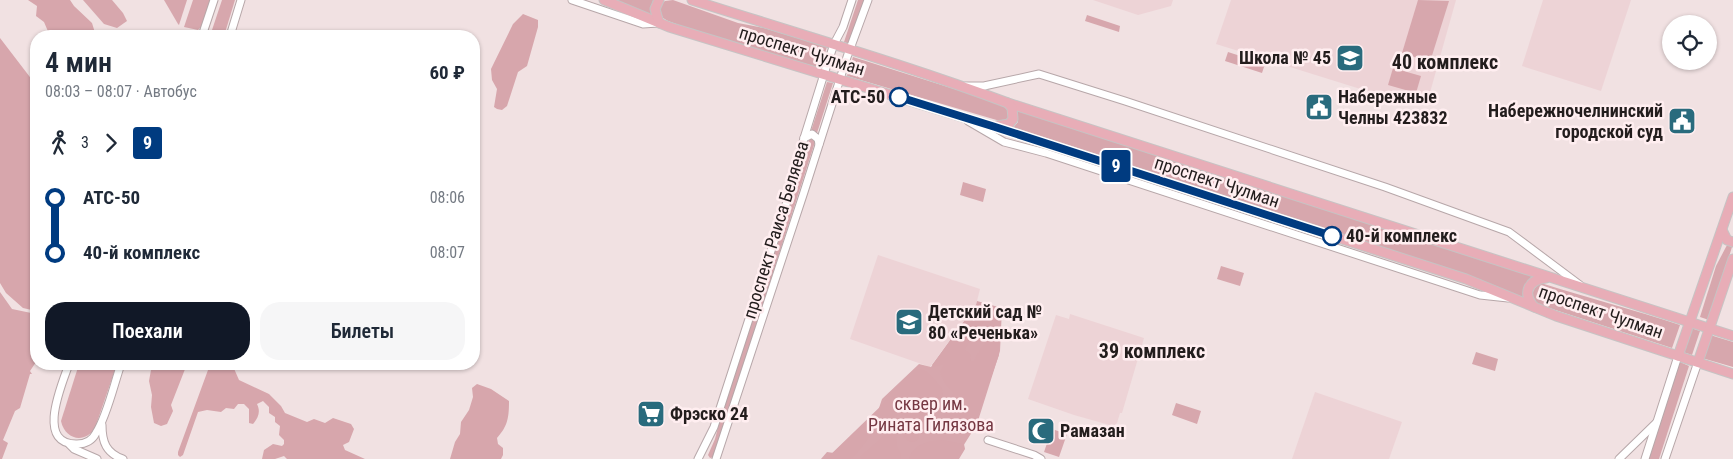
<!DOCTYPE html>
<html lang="ru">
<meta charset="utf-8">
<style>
:root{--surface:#fff;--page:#f6f6f7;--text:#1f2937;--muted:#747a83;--accent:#111827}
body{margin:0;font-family:"Roboto Condensed",sans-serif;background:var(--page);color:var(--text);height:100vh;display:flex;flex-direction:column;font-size:19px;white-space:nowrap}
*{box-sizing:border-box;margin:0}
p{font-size:16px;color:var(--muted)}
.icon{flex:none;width:28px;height:28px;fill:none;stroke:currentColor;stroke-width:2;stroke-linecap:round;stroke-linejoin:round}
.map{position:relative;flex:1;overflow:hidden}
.panel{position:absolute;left:30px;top:30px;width:450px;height:340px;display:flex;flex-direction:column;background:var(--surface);border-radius:20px;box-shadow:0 1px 4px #0004}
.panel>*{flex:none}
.badge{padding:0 10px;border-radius:4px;font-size:18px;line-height:32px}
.fabs{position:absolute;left:1662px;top:15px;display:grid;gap:10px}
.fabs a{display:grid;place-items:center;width:55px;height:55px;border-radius:50%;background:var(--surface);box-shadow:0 1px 4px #0004;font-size:25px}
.map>.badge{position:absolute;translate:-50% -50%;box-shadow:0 0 0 2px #fff}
.legs{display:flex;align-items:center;gap:8px;height:55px;padding:0 15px;font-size:16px}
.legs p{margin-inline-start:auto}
.summary{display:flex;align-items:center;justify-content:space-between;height:85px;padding:0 15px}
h1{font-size:28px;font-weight:600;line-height:38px}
.action{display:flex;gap:10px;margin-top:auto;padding:10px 15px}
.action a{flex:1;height:58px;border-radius:20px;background:var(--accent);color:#fff;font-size:20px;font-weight:600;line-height:58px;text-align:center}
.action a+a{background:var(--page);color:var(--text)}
ul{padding:0 15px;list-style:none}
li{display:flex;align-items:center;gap:18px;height:55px;font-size:19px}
li i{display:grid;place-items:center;width:8px;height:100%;margin:0 6px;background:currentColor}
li i::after{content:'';width:12px;height:12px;margin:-6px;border:4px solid;border-radius:50%;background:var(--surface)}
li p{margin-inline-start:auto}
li:first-child i{background:linear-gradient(#0000 50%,currentColor 0)}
li:last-child i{background:linear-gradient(currentColor 50%,#0000 0)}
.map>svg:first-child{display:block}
.built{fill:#edd3d6}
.green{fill:#d7a7ad}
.forest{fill:#d7a6ac}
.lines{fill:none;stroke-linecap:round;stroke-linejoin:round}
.minor-casing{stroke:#b7a7a9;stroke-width:9}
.major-casing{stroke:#c6c4c4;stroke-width:11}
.minor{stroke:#fff;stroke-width:7}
.major{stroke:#e8adb7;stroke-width:9}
.line-1-casing{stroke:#fff;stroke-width:11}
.line-1{stroke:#003b80;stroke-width:8}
.stop-1-dot{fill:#fff;stroke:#003b80;stroke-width:2.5}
.labels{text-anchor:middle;stroke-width:5;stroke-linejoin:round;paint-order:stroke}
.street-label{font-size:18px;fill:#231d1d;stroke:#ffeef0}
.poi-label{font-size:18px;font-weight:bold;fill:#231d1d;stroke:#ffeef0;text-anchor:start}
.stop-label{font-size:18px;font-weight:bold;fill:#231d1d;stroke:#ffeef0;text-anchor:end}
.park-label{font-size:18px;fill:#753742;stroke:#ffeef0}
.quarter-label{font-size:20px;font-weight:bold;fill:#231d1d;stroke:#ffeef0}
</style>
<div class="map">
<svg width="1733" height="459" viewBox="0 0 1733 459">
<rect width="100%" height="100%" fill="#f1e1e2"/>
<!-- built -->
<g class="built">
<polygon points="1093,0 1173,0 1171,6 1138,15"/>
<polygon points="1231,0 1456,0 1429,96 1402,102 1216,44"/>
<polygon points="1543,0 1631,0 1601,91 1522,66"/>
<polygon points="878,255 980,289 976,305 930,367 850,339"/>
<polygon points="1070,314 1144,338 1122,413 1120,413 1117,423 1113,426 1074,415 1028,399 1056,315 1069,319"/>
<polygon points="1315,392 1402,422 1389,459 1292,459"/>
</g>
<!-- green -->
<g class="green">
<polygon points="83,0 112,0 123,13 127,21 117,28 104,24"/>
<polygon points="164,0 187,0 179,25 178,24"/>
<polygon points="193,0 211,0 202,26 198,30 184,27"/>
<polygon points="222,0 235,0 224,36 210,36"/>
<polygon points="613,0 653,0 651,15"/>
<polygon points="673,0 738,23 764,28 827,47 820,68 695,31 668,21 663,18 659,10 661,4 665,1"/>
<polygon points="858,0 864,0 849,44 844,42"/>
<polygon points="1418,0 1449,1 1430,62 1402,53"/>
<polygon points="1087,15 1120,26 1119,32 1085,21"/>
<polygon points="1228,52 1265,64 1262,73 1225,61"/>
<polygon points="853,57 1005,105 1008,107 1010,115 1006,121 1000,121 847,76"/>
<polygon points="1393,68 1421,76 1416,93 1388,85"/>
<polygon points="827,82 833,83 817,133 811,131"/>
<polygon points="1017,109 1535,277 1524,294 1524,299 1012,129 1018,122"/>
<polygon points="810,137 814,139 815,142 714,457 710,458 708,455 715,439 721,416"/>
<polygon points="963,182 986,189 983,202 960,195"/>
<polygon points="1727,245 1732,247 1709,320 1700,317 1716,266"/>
<polygon points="1221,266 1244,273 1240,286 1217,279"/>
<path d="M1539,284H1544C1589,298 1635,310 1680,325L1672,348L1537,304C1531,297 1531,290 1539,284Z"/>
<polygon points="0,292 12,309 36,314 36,362 30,371 32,374 30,374 20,408 15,411 3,440 8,443 2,459 0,459"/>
<polygon points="977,301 1002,308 1000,351 977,424 955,459 821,459 827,452 834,453 878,411 882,399 919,364 931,367 976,305"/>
<polygon points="1691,328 1700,331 1692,355 1683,352"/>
<polygon points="1710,335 1733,342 1733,367 1702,358"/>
<polygon points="1476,352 1498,359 1495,371 1472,364"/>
<polygon points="1680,362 1689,366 1659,459 1649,459"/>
<path d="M79,364H117L95,428C85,444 65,440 61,421Z"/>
<polygon points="1176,403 1201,411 1197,424 1172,415"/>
<polygon points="1052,429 1067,434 1059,457 1044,452"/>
</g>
<!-- forest -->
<g class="forest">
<polygon points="28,0 70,0 74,6 92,23 96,36 50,36 44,22 36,16 37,6"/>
<polygon points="523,14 538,20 538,27 527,66 518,72 507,106 502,110 497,109 494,107 497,89 492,80 491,69 513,24"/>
<polygon points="0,38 36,85 36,164 35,166 36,172 36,311 23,308 6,293 0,283"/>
<path d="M981,303H985L991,307V311L965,348L966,351L970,354L971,361L974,362C979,351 984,341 996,337L999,340V355L974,425L972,428H968L962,420L947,421L944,418C941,402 951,403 953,392L946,385L940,372L944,364L934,367L932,365L976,305Z"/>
<polygon points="157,364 187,364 171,405 173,411 167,424 161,426 154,423 151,407 152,395 149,381 151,370"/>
<path d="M203,364H232L239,380L269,394L281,406L285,413L307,422L314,419L325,423L333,418L351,424L354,429L349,442L343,445L345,450L365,459H287L284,456L275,459H262L264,450L273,444L282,446L284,444V440L279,435L280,426L275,422V417L269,413V407L263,401L257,404C261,412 258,418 253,424L249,423V409L244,404H238L234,409L226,408L221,412L207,410L198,412L183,455L180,457L178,455V452L208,370Z"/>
<path d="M919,369L925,371L932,377L942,389L943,394L942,398L933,405L919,430V439C912,445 906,441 902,433L907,419L905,415L899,413L873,433L853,457L849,459H826L884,403L889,395L913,371Z"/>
<path d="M477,384L491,389L509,401C509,417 508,426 497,438L498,444L503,448V455L501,459H450L455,442L460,434L461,422L469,410L473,397L472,388Z"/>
<polygon points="891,432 896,434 897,446 901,454 901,459 861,459 860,457 884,436"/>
<path d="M942,440L964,444L965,449L959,459H909C914,444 928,441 942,440Z"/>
</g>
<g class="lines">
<defs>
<g id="minor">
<polyline points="572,0 643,24 658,23"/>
<polyline points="202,36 214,0"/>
<polyline points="230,36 241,0"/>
<polyline points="966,86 984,86 1039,74 1125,101 1385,187 1509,232 1580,285"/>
<polyline points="968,121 1004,142 1046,153 1480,295 1508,298"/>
<polyline points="804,138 812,134 818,139 819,144"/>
<path d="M69,364C62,384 35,445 77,444C85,444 92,441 96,433C107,416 114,384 121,364"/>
<path d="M102,425C102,442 106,453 123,459"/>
<polyline points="988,440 1034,455 1041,459"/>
<polyline points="69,444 74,449 97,459"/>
<polyline points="698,459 714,427 792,186 804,138 824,74 834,44 843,27 852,0"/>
<polyline points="716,459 804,192 847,57 868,0"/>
<polyline points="1619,459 1656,423"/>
<polyline points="1645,459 1678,356"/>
<polyline points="1665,459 1698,362"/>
</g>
<g id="major">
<polyline points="604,0 669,27 992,126 1466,279 1556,316 1733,374"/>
<path d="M692,0C798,34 904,64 1008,103L1733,336"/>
<polyline points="659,23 655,9 659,0"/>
<polyline points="997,126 1009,124 1013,119 1012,108 1008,103"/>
<polyline points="1722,230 1727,240 1733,242"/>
<path d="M1534,307C1522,293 1528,280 1546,278"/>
<polyline points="1678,356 1733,197"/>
<polyline points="1698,362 1733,259"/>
</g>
</defs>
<!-- minor casing -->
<use href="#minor" class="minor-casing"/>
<!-- major casing -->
<use href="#major" class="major-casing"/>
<!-- minor -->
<use href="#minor" class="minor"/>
<!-- major -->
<use href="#major" class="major"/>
</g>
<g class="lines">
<defs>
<polyline id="line-1" points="899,97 992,126 1332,236"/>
</defs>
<!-- line-1 casing -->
<use href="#line-1" class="line-1-casing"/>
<!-- line-1 -->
<use href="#line-1" class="line-1"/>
</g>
<!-- icons -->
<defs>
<symbol id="school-square" viewBox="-11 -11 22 22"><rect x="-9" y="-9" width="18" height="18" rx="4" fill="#296b7d" stroke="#ffeef0"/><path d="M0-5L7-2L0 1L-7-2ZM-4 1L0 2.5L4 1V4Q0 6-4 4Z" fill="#fff"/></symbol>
<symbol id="civic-square" viewBox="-11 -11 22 22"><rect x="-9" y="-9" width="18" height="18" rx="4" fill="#296b7d" stroke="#ffeef0"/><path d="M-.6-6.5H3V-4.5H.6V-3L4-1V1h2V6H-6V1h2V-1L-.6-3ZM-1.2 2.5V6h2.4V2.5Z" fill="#fff"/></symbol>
<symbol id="supermarket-square" viewBox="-11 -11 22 22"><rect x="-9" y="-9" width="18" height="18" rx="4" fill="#296b7d" stroke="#ffeef0"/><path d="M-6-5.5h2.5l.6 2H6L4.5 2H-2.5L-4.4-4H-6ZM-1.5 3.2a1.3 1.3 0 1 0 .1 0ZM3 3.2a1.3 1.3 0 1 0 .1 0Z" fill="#fff"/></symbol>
<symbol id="mosque-square" viewBox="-11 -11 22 22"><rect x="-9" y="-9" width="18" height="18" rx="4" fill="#296b7d" stroke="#ffeef0"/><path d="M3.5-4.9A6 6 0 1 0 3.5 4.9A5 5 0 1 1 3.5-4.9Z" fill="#fff"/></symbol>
</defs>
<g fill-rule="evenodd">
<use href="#school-square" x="1334" y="42" width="32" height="32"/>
<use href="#civic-square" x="1303" y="91" width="32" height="32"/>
<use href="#civic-square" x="1666" y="105" width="32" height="32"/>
<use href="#school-square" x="893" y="306" width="32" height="32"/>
<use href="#supermarket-square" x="635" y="398" width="32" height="32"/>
<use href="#mosque-square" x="1025" y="415" width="32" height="32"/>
</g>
<!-- markers -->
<g class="stop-1-dot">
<circle cx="899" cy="97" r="9"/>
<circle cx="1332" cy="236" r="9"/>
</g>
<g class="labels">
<!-- street labels -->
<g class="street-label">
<text transform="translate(802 51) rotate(17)" y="6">проспект Чулман</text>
<text transform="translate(1217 182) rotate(18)" y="6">проспект Чулман</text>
<text transform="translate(776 230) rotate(-73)" y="6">проспект Раиса Беляева</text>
<text transform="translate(1601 312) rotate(19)" y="6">проспект Чулман</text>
</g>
<!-- poi labels -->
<g class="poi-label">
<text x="1331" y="64" text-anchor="end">Школа № 45</text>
<text x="1338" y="103">Набережные<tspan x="1338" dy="21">Челны 423832</tspan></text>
<text x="1663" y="117" text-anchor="end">Набережночелнинский<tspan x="1663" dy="21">городской суд</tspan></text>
<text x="928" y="318">Детский сад №<tspan x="928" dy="21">80 «Реченька»</tspan></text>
<text x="670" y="420">Фрэско 24</text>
<text x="1060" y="437">Рамазан</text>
</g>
<!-- stop labels -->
<g class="stop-label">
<text x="885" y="103">АТС-50</text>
<text x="1346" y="242" text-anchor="start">40-й комплекс</text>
</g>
<!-- park labels -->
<g class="park-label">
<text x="931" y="410">сквер им.<tspan x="931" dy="21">Рината Гилязова</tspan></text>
</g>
<!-- quarter labels -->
<g class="quarter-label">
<text x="1445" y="69">40 комплекс</text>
<text x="1152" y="358">39 комплекс</text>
</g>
</g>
</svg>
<div class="fabs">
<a><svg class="icon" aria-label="locate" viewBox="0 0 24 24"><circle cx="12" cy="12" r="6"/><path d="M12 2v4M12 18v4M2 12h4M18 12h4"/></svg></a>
</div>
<b class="badge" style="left:1116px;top:166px;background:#003b80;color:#fff">9</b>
<section class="panel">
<div class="summary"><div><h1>4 мин</h1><p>08:03 – 08:07 · Автобус</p></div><b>60 ₽</b></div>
<div class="legs"><svg class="icon" aria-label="walk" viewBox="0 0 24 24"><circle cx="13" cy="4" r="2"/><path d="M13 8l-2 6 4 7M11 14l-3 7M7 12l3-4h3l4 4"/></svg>3<svg class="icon" aria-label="forward" viewBox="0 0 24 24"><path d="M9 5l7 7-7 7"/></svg><b class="badge" style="background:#003b80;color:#fff">9</b></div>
<ul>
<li><i style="color:#003b80"></i><b>АТС-50</b><p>08:06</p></li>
<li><i style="color:#003b80"></i><b>40-й комплекс</b><p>08:07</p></li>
</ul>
<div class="action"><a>Поехали</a><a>Билеты</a></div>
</section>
</div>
